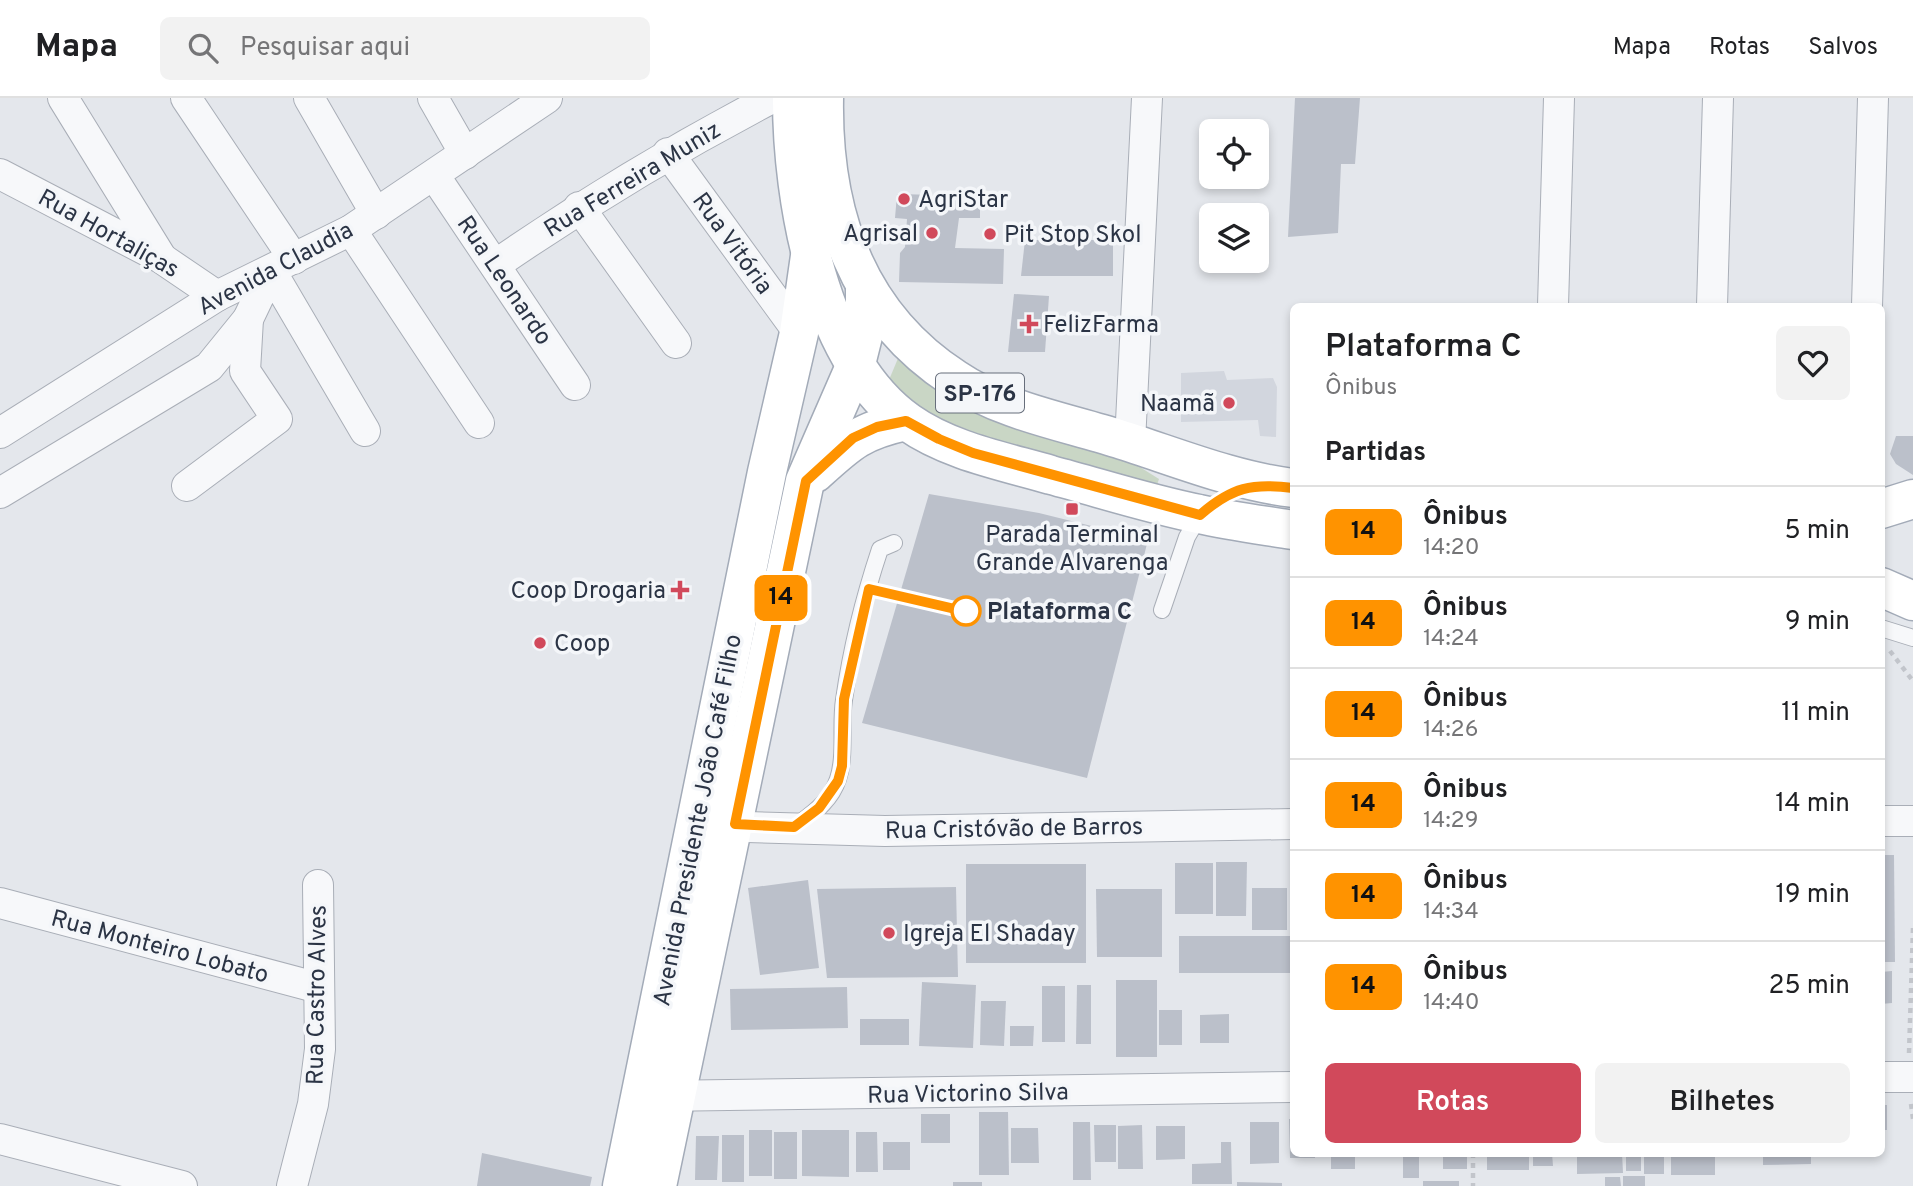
<!DOCTYPE html>
<html lang="pt">
<meta charset="utf-8">
<style>
:root{--surface:#fff;--page:#f2f2f2;--text:#202124;--muted:#757577;--line:#e0e0e0;--accent:#d1495b}
body{margin:0;font-family:Overpass,sans-serif;background:var(--page);color:var(--text);height:100vh;display:flex;flex-direction:column;font-size:26px;white-space:nowrap}
*{box-sizing:border-box;margin:0}
p{font-size:23px;color:var(--muted)}
.icon{flex:none;width:38px;height:38px;fill:none;stroke:currentColor;stroke-width:2;stroke-linecap:round;stroke-linejoin:round}
.map{position:relative;flex:1;overflow:hidden}
.drawer{position:absolute;left:1290px;top:205px;width:595px;height:854px;display:flex;flex-direction:column;background:var(--surface);border-radius:10px;box-shadow:0 4px 10px #0003}
.drawer>*{flex:none}
.badge{padding:0 14px;border-radius:10px;font-size:24px;line-height:46px}
.controls{position:absolute;left:1199px;top:21px;display:grid;gap:14px}
.controls a{display:grid;place-items:center;width:70px;height:70px;border-radius:10px;background:var(--surface);box-shadow:0 4px 10px #0003;font-size:35px}
.map>.badge{position:absolute;translate:-50% -50%;box-shadow:0 0 0 4px #fff}
h2{padding:0 35px;font-size:26px;line-height:63px}
.round{display:grid;place-items:center;flex:none;width:74px;height:74px;border-radius:10px;background:var(--page)}
.summary{display:flex;align-items:center;justify-content:space-between;height:119px;padding:0 35px}
h1{font-size:33px;font-weight:600;line-height:52px}
.primary-button{display:flex;gap:14px;margin-top:auto;padding:14px 35px}
.primary-button a{flex:1;height:80px;border-radius:10px;background:var(--accent);color:#fff;font-size:28px;font-weight:600;line-height:80px;text-align:center}
.primary-button a+a{background:var(--page);color:var(--text)}
ul{padding:0;list-style:none}
li{display:flex;align-items:center;gap:21px;height:91px;padding:0 35px;border-top:2px solid var(--line)}
li div{flex:1}
li b{display:block;font-size:26px}
li em{font-style:normal}
li .badge{min-width:77px;font-weight:700;text-align:center}
header{display:flex;align-items:center;gap:42px;box-sizing:border-box;height:98px;padding:0 35px;background:var(--surface);border-bottom:2px solid var(--line)}
header strong{font-size:33px}
nav{display:flex;gap:38px;margin-inline-start:auto;font-size:24px}
.search{width:490px;height:63px;background:var(--page);display:flex;align-items:center;gap:18px;box-sizing:border-box;padding:0 24px;border-radius:10px;color:var(--muted);font-size:26px}
.map>svg:first-child{display:block}
.built{fill:#d2d6de}
.green{fill:#c9d6c5}
.building{fill:#bbc0ca}
.lines{fill:none;stroke-linecap:round;stroke-linejoin:round}
.service-casing{stroke:#a9aeb7;stroke-width:18}
.minor-casing{stroke:#a9aeb7;stroke-width:32}
.primary-casing{stroke:#a3abb8;stroke-width:41}
.path{stroke:#c2c5cb;stroke-width:4.5;stroke-dasharray:5 5;stroke-linecap:butt}
.service{stroke:#f7f8fa;stroke-width:16}
.minor{stroke:#f7f8fa;stroke-width:30}
.primary{stroke:#fff;stroke-width:38}
.line-casing{stroke:#fff;stroke-width:16}
.line{stroke:#ff9300;stroke-width:10}
.poi-dot{fill:#d1495b;stroke:#f4f6f9;stroke-width:2.5}
.stop-dot{fill:#fff;stroke:#ff9300;stroke-width:3.5}
.labels{text-anchor:middle;stroke-width:7;stroke-linejoin:round;paint-order:stroke}
.shield{fill:#f4f6f9;stroke:#676e7b;stroke-width:2}
.shield-label{font-size:23px;font-weight:bold;fill:#2b3445}
.street-label{font-size:24px;fill:#2b3445;stroke:#f4f6f9}
.poi-label{font-size:24px;fill:#2b3445;stroke:#f4f6f9;text-anchor:start}
.stop-label{font-size:24px;font-weight:bold;fill:#2b3445;stroke:#f4f6f9;text-anchor:start}
</style>
<header>
<strong>Mapa</strong>
<div class="search"><svg class="icon" aria-label="search" viewBox="0 0 24 24"><circle cx="10" cy="10" r="6"/><path d="M15 15l6 6"/></svg>Pesquisar aqui</div>
<nav><a>Mapa</a><a>Rotas</a><a>Salvos</a></nav>
</header>
<div class="map">
<svg width="1913" height="1088" viewBox="0 0 1913 1088">
<rect width="100%" height="100%" fill="#e4e7ec"/>
<!-- built -->
<polygon class="built" points="1224,273 1227,282 1273,280 1277,289 1276,339 1260,338 1258,322 1181,324 1181,275"/>
<!-- green -->
<polygon class="green" points="899,258 1135,366 1159,381 1156,390 937,331 886,289"/>
<!-- building -->
<g class="building">
<polygon points="1295,0 1360,0 1355,66 1341,66 1338,135 1288,139"/>
<polygon points="897,96 980,98 980,120 959,120 955,150 1004,151 1003,186 899,184 900,155 905,149 907,121 895,120"/>
<polygon points="1025,142 1113,142 1113,178 1021,178"/>
<polygon points="1014,196 1049,198 1045,254 1008,254"/>
<polygon points="1896,338 1913,338 1913,377 1896,366 1890,356"/>
<polygon points="929,396 1039,415 1148,442 1087,680 862,625"/>
<polygon points="1881,757 1894,757 1895,864 1881,864"/>
<polygon points="1216,764 1247,764 1246,818 1216,818"/>
<rect x="1175" y="765" width="38" height="51"/>
<rect x="966" y="766" width="120" height="99"/>
<polygon points="808,782 819,870 760,877 748,790"/>
<polygon points="956,789 958,879 827,880 817,791"/>
<rect x="1252" y="790" width="35" height="42"/>
<polygon points="1096,791 1162,791 1162,859 1097,859"/>
<rect x="1179" y="838" width="114" height="37"/>
<polygon points="1892,873 1892,905 1881,906 1881,874"/>
<rect x="1116" y="882" width="41" height="77"/>
<polygon points="922,884 976,887 973,950 919,948"/>
<polygon points="1077,887 1091,887 1091,946 1076,946"/>
<rect x="1042" y="888" width="23" height="56"/>
<polygon points="847,889 848,930 731,932 730,891"/>
<polygon points="981,903 1006,903 1004,948 980,947"/>
<rect x="1159" y="912" width="23" height="35"/>
<polygon points="1229,916 1229,945 1200,945 1200,917"/>
<rect x="860" y="921" width="49" height="26"/>
<polygon points="1010,928 1034,928 1033,948 1010,948"/>
<rect x="1881" y="1007" width="6" height="25"/>
<polygon points="979,1014 1008,1014 1009,1077 979,1077"/>
<rect x="921" y="1016" width="29" height="29"/>
<polygon points="1289,1021 1293,1021 1293,1055 1315,1055 1315,1060 1290,1060"/>
<polygon points="1073,1024 1090,1024 1091,1082 1073,1082"/>
<polygon points="1250,1024 1279,1024 1279,1065 1250,1066"/>
<polygon points="1094,1027 1116,1027 1116,1064 1095,1064"/>
<polygon points="1142,1027 1143,1071 1118,1071 1118,1028"/>
<polygon points="1156,1028 1185,1028 1185,1061 1156,1062"/>
<polygon points="1011,1030 1038,1030 1039,1065 1011,1065"/>
<rect x="749" y="1032" width="23" height="46"/>
<polygon points="802,1032 849,1032 849,1079 802,1078"/>
<rect x="774" y="1034" width="23" height="47"/>
<polygon points="856,1034 877,1034 878,1074 856,1074"/>
<rect x="722" y="1037" width="22" height="47"/>
<polygon points="696,1038 719,1038 717,1082 695,1082"/>
<rect x="883" y="1044" width="27" height="28"/>
<polygon points="1221,1044 1231,1044 1232,1086 1192,1086 1192,1066 1221,1065"/>
<polygon points="482,1055 592,1079 590,1088 477,1088"/>
<rect x="1331" y="1055" width="24" height="16"/>
<rect x="1403" y="1055" width="16" height="25"/>
<rect x="1443" y="1055" width="24" height="16"/>
<rect x="1487" y="1055" width="42" height="17"/>
<polygon points="1533,1055 1552,1055 1553,1068 1533,1068"/>
<polygon points="1577,1055 1622,1055 1623,1075 1577,1076"/>
<rect x="1626" y="1055" width="15" height="18"/>
<rect x="1644" y="1055" width="20" height="21"/>
<rect x="1671" y="1055" width="44" height="22"/>
<polygon points="1734,1055 1757,1055 1756,1059 1734,1059"/>
<polygon points="1763,1055 1811,1055 1811,1066 1763,1067"/>
<rect x="1623" y="1078" width="22" height="10"/>
<polygon points="1605,1079 1620,1079 1621,1088 1605,1088"/>
<rect x="1423" y="1083" width="36" height="5"/>
<rect x="953" y="1084" width="29" height="4"/>
<polygon points="1237,1084 1282,1085 1282,1088 1237,1088"/>
</g>
<g class="lines">
<defs>
<g id="service">
<polyline points="1162,512 1187,439 1200,417"/>
<polyline points="1881,530 1913,540"/>
<path d="M796,728C813,715 831,703 838,681C846,657 840,627 844,602C851,552 864,499 880,451L894,445"/>
</g>
<g id="minor">
<polyline points="63,0 161,159"/>
<polyline points="186,0 294,161"/>
<polyline points="309,0 376,116"/>
<polyline points="433,0 465,56"/>
<polyline points="668,55 799,235"/>
<polyline points="0,76 161,160 217,198"/>
<polyline points="434,77 575,287"/>
<polyline points="579,109 676,245"/>
<polyline points="351,132 479,325"/>
<path d="M495,167C585,105 676,50 772,0"/>
<polyline points="1553,208 1559,0"/>
<polyline points="1712,208 1718,0"/>
<polyline points="1867,208 1873,0"/>
<polyline points="0,335 217,198 351,132 547,0"/>
<polyline points="1130,344 1147,0"/>
<polyline points="187,388 277,321 245,273 248,221"/>
<polyline points="0,395 209,269 248,221 271,173 365,333"/>
<polyline points="1881,723 1913,723"/>
<polyline points="713,728 885,733 1293,726"/>
<polyline points="0,805 319,890"/>
<polyline points="1881,979 1913,979"/>
<polyline points="657,998 1293,989"/>
<polyline points="0,1041 182,1088"/>
<polyline points="292,1088 313,1006 320,951 318,787"/>
</g>
<g id="primary">
<path d="M792,0C792,102 819,261 908,324C949,353 1003,363 1051,377C1100,390 1149,406 1199,416C1230,423 1262,427 1293,432"/>
<path d="M824,0C822,113 856,217 955,281C1002,313 1066,324 1119,341C1176,359 1234,383 1293,390"/>
<path d="M815,375C849,344 860,333 906,323"/>
<polyline points="1881,411 1913,401"/>
<polyline points="1881,489 1913,503"/>
<polyline points="622,1088 767,374 799,235 811,151"/>
<polyline points="657,1088 805,383 856,266 865,230 865,191"/>
</g>
</defs>
<!-- service casing -->
<use href="#service" class="service-casing"/>
<!-- minor casing -->
<use href="#minor" class="minor-casing"/>
<!-- primary casing -->
<use href="#primary" class="primary-casing"/>
<!-- path -->
<g class="path">
<polyline points="1890,553 1913,583"/>
<polyline points="1909,955 1913,830"/>
<polyline points="1911,1006 1913,1021"/>
<polyline points="1473,1055 1473,1088"/>
</g>
<!-- service -->
<use href="#service" class="service"/>
<!-- minor -->
<use href="#minor" class="minor"/>
<!-- primary -->
<use href="#primary" class="primary"/>
</g>
<g class="lines">
<defs>
<path id="line" d="M968,514L869,491L844,601L842,668L838,683L819,710L794,729L735,726L806,383L853,340L877,329L906,323L939,341L973,355L1200,417C1232,389 1252,385 1293,390"/>
</defs>
<!-- line casing -->
<use href="#line" class="line-casing"/>
<!-- line -->
<use href="#line" class="line"/>
</g>
<!-- markers -->
<g class="poi-dot">
<circle cx="904" cy="101" r="7"/>
<circle cx="932" cy="135" r="7"/>
<circle cx="990" cy="136" r="7"/>
<path d="M1025.5 215.5h7v7h7v7h-7v7h-7v-7h-7v-7h7z"/>
<circle cx="1229" cy="305" r="7"/>
<rect x="1065" y="404" width="14" height="14" rx="3.5"/>
<path d="M676.5 481.5h7v7h7v7h-7v7h-7v-7h-7v-7h7z"/>
<circle cx="540" cy="545" r="7"/>
<circle cx="889" cy="835" r="7"/>
</g>
<circle class="stop-dot" cx="966" cy="513" r="14"/>
<g class="labels">
<!-- shield labels -->
<rect class="shield" x="936" y="275.5" width="88" height="39" rx="5"/>
<g class="shield-label">
<text x="980" y="303">SP-176</text>
</g>
<!-- street labels -->
<g class="street-label">
<text transform="translate(632 81) rotate(-31)" y="8">Rua Ferreira Muniz</text>
<text transform="translate(109 135) rotate(29)" y="8">Rua Hortaliças</text>
<text transform="translate(733 145) rotate(54)" y="8">Rua Vitória</text>
<text transform="translate(275 170) rotate(-28)" y="8">Avenida Claudia</text>
<text transform="translate(505 182) rotate(56)" y="8">Rua Leonardo</text>
<text transform="translate(697 722) rotate(-79)" y="8">Avenida Presidente João Café Filho</text>
<text transform="translate(1014 730) rotate(-1)" y="8">Rua Cristóvão de Barros</text>
<text transform="translate(160 848) rotate(15)" y="8">Rua Monteiro Lobato</text>
<text transform="translate(316 897) rotate(-89)" y="8">Rua Castro Alves</text>
<text transform="translate(968 995) rotate(-1)" y="8">Rua Victorino Silva</text>
</g>
<!-- poi labels -->
<g class="poi-label">
<text x="918" y="109">AgriStar</text>
<text x="918" y="143" text-anchor="end">Agrisal</text>
<text x="1004" y="144">Pit Stop Skol</text>
<text x="1043" y="234">FelizFarma</text>
<text x="1215" y="313" text-anchor="end">Naamã</text>
<text x="1072" y="444" text-anchor="middle">Parada Terminal<tspan x="1072" dy="28">Grande Alvarenga</tspan></text>
<text x="666" y="500" text-anchor="end">Coop Drogaria</text>
<text x="554" y="553">Coop</text>
<text x="903" y="843">Igreja El Shaday</text>
</g>
<!-- stop labels -->
<g class="stop-label">
<text x="987" y="521">Plataforma C</text>
</g>
</g>
</svg>
<div class="controls">
<a><svg class="icon" aria-label="locate" viewBox="0 0 24 24"><circle cx="12" cy="12" r="6"/><path d="M12 2v4M12 18v4M2 12h4M18 12h4"/></svg></a>
<a><svg class="icon" aria-label="layers" viewBox="0 0 24 24"><path d="M12 4l9 5-9 5-9-5zM3 14l9 5 9-5"/></svg></a>
</div>
<b class="badge" style="left:781px;top:500px;background:#ff9300;color:#111">14</b>
<section class="drawer">
<div class="summary"><div><h1>Plataforma C</h1><p>Ônibus</p></div><a class="round"><svg class="icon" aria-label="heart" viewBox="0 0 24 24"><path d="M12 20l-8-8c-3-5 5-10 8-4 3-6 11-1 8 4z"/></svg></a></div>
<h2>Partidas</h2>
<ul>
<li><span class="badge" style="background:#ff9300;color:#111">14</span><div><b>Ônibus</b><p>14:20</p></div><em>5 min</em></li>
<li><span class="badge" style="background:#ff9300;color:#111">14</span><div><b>Ônibus</b><p>14:24</p></div><em>9 min</em></li>
<li><span class="badge" style="background:#ff9300;color:#111">14</span><div><b>Ônibus</b><p>14:26</p></div><em>11 min</em></li>
<li><span class="badge" style="background:#ff9300;color:#111">14</span><div><b>Ônibus</b><p>14:29</p></div><em>14 min</em></li>
<li><span class="badge" style="background:#ff9300;color:#111">14</span><div><b>Ônibus</b><p>14:34</p></div><em>19 min</em></li>
<li><span class="badge" style="background:#ff9300;color:#111">14</span><div><b>Ônibus</b><p>14:40</p></div><em>25 min</em></li>
</ul>
<div class="primary-button"><a>Rotas</a><a>Bilhetes</a></div>
</section>
</div>
